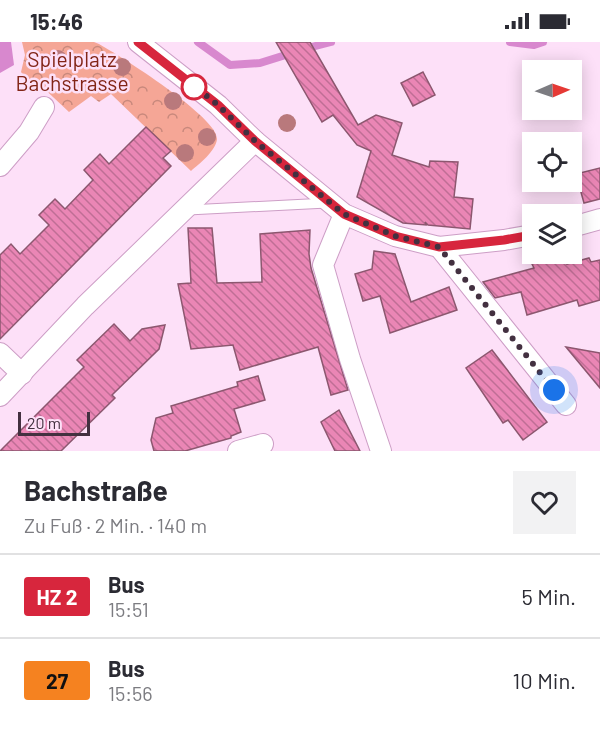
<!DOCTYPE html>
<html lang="de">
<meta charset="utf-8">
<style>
:root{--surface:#fff;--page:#f2f2f3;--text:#2b2b33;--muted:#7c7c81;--line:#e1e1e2}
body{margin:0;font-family:Barlow,sans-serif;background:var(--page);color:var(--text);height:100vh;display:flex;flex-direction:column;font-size:22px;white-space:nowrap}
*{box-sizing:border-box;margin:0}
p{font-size:20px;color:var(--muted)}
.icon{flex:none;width:33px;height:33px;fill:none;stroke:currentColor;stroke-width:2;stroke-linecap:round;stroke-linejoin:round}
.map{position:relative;height:409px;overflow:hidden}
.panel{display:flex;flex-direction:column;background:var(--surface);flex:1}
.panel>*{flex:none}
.badge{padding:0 12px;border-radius:4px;font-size:21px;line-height:39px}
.needle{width:39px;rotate:88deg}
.buttons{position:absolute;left:522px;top:18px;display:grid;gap:12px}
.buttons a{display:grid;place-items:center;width:60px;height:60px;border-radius:0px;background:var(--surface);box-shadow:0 3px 15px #0003;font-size:30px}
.scale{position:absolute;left:18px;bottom:15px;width:72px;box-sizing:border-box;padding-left:6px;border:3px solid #433040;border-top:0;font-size:16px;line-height:21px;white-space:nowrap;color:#433040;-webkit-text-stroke:4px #fde0f8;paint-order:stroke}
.you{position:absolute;width:30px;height:30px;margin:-15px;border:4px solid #fff;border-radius:50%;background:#1a73e8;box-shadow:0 0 0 9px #1a73e833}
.map>.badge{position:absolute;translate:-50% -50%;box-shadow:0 0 0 3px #fff}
.round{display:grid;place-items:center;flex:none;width:63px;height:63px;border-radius:0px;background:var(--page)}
.overview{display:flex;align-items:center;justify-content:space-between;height:102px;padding:0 24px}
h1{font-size:28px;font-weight:700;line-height:45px}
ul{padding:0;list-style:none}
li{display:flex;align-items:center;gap:18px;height:84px;padding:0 24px;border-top:2px solid var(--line)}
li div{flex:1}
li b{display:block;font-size:22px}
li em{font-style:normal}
li .badge{min-width:66px;font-weight:700;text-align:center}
.status{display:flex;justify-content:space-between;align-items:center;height:42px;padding:0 30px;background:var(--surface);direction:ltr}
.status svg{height:16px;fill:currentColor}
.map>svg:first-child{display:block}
.park{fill:url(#park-crowns)}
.water{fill:#d888ce}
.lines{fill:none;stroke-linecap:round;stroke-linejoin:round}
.stream{stroke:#d888ce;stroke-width:8}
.building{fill:url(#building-back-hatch);stroke:#8c576f;stroke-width:1.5}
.lane-casing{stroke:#cd9ec6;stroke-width:11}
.street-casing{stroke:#cd9ec6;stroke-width:22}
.lane{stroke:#fff;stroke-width:9}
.street{stroke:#fff;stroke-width:20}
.tree{fill:#b9797c}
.line-casing{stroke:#fff;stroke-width:14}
.line{stroke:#d7263d;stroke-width:9}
.walk{stroke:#433040;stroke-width:6;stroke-dasharray:0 10.8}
.stop-dot{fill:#fff;stroke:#d7263d;stroke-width:3}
.labels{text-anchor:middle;stroke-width:5;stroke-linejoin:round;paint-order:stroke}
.park-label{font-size:21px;fill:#822517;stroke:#fde0f8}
</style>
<div class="status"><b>15:46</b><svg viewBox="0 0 49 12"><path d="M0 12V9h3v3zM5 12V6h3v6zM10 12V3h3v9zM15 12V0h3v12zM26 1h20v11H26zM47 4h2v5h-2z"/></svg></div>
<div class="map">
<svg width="600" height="409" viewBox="0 0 600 409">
<defs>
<pattern id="park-crowns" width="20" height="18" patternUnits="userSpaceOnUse" patternTransform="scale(1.5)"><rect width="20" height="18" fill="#f5a696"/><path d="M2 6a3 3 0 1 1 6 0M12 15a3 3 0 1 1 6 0" fill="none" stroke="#c8887c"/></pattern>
<pattern id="building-back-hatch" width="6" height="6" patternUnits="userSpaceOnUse" patternTransform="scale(1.5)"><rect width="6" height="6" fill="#ea86b5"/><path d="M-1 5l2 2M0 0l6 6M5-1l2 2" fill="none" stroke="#bf6e95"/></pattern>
</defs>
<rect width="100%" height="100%" fill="#fde0f8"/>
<!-- park -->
<path class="park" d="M22,0H94L99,2C119,13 219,76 217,97C216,109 199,122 191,129L111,52L99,60L91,54L69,70L38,41L33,45L21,30L25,13Z"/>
<!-- water -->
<polygon class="water" points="0,0 11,0 14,23 0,31"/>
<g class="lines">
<!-- stream -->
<g class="stream">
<polyline points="198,0 230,23 260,21 292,11"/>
<polyline points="510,0 534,3 543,0"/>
<polyline points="304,7 331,0"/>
</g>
</g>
<!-- building -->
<g class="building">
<polygon points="276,0 310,0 358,83 376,73 402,81 392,113 429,125 430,119 458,120 454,155 473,157 470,187 428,183 425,180 426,183 403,181 357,155 371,109 357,103 333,73 322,80"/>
<polygon points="423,30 435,53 413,64 401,41"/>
<polygon points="146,85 171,109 163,116 171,124 0,297 0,213 11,202 20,212 49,183 39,173 55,157 65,167 93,138 84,128 100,112 109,122"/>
<polygon points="600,126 600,157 584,161 576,132"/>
<polygon points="188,186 212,186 217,241 262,240 260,192 310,188 309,212 311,226 348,348 331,353 318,305 240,328 233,303 191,307 178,242 191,241"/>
<polygon points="374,209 395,212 411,260 449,245 457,268 390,291 380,254 363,259 355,232 372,227"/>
<polygon points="556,215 557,219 566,217 567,222 589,216 591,220 600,218 600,258 579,264 577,258 527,273 521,250 495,256 483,240 534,226 532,222"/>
<polygon points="114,282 130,299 142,287 165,283 159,307 112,353 115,356 61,409 0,409 84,325 77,318"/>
<polygon points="566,305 600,311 600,346"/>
<polygon points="492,308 547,380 523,398 508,378 503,381 466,326"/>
<polygon points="258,334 265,358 234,367 241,390 231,394 231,396 185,409 154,409 151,398 156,376 173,371 171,364 238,344 237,340"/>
<polygon points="339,368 360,409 335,409 321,380"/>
</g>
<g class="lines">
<defs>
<polyline id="lane" points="188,168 327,161"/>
<g id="street">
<polyline points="138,0 218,63 255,99 344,172 395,194 439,205 504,198 532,193"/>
<polyline points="0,124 29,90 44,65"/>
<polyline points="344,172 323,223 350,317 381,409"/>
<polyline points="572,185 600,177"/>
<polyline points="439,205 566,363"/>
<polyline points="0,311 22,332"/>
<polyline points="0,354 85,264 255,99"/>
<polyline points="238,409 263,402"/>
</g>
</defs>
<!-- lane casing -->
<use href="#lane" class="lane-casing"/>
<!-- street casing -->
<use href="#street" class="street-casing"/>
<!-- lane -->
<use href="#lane" class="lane"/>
<!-- street -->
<use href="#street" class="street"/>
</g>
<!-- trees -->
<g class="tree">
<circle cx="58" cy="17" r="9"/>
<circle cx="122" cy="25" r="9"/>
<circle cx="173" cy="59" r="9"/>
<circle cx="287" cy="81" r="9"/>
<circle cx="207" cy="95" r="9"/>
<circle cx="185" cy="111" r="9"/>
</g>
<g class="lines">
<defs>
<polyline id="line" points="138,0 218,63 255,99 344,172 395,194 439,205 504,198 532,193"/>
</defs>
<!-- line casing -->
<use href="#line" class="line-casing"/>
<!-- line -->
<use href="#line" class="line"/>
<!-- walk -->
<polyline class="walk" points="194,45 188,39 218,63 255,99 344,172 395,194 439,205 554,348"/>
</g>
<!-- markers -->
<circle class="stop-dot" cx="194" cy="45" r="12"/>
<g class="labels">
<!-- park labels -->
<g class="park-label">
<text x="72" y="25">Spielplatz<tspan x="72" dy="24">Bachstrasse</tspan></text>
</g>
</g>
</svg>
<div class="buttons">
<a><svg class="needle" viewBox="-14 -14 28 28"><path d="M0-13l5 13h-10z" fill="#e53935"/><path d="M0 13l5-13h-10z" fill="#7c7c81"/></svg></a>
<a><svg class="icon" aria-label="locate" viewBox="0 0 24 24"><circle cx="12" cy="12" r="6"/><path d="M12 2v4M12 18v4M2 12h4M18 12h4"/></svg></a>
<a><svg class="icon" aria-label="layers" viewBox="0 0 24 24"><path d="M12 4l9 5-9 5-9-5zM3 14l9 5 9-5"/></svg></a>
</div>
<div class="scale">20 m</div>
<div class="you" style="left:554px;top:348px"></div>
</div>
<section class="panel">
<div class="overview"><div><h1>Bachstraße</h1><p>Zu Fuß · 2 Min. · 140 m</p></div><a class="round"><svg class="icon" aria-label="heart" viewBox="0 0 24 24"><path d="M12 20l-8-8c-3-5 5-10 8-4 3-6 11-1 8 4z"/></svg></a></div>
<ul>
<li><span class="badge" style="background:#d7263d;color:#fff">HZ 2</span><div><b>Bus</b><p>15:51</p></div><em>5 Min.</em></li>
<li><span class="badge" style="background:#f58220;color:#111">27</span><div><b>Bus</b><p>15:56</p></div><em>10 Min.</em></li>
</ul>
</section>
